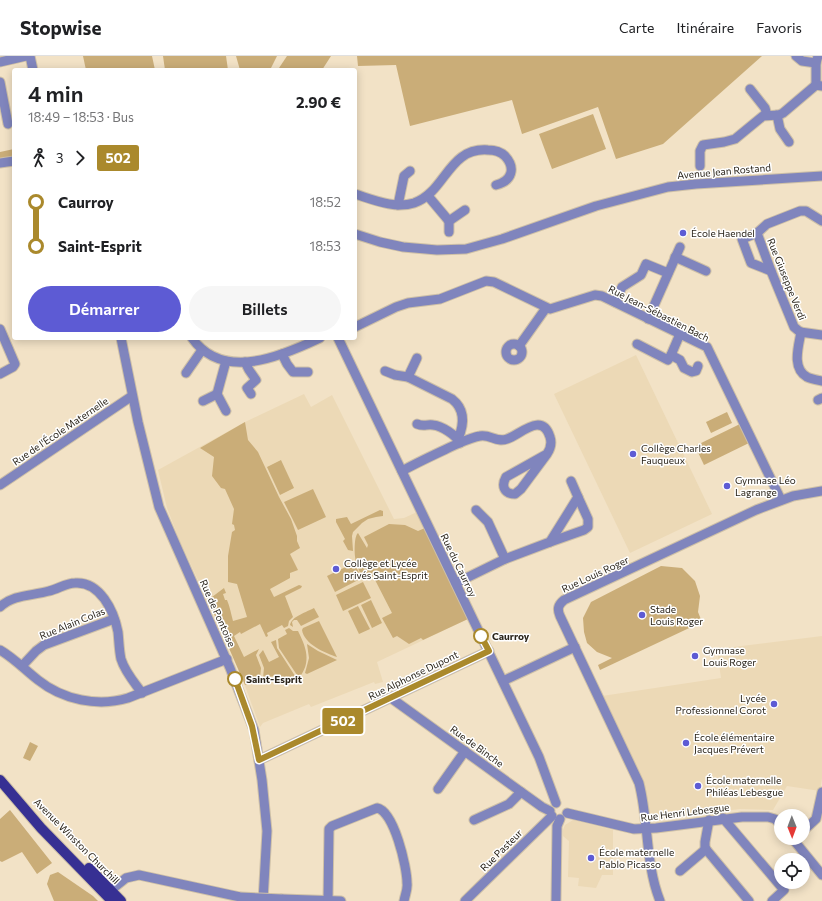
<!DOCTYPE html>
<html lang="fr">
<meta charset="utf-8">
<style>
:root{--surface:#fff;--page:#f6f6f6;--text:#202124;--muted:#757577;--line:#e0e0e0;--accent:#5d5bd4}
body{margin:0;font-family:Commissioner,sans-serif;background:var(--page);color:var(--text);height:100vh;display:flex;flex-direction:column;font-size:15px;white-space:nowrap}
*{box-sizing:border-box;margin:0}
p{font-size:13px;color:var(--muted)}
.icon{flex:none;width:22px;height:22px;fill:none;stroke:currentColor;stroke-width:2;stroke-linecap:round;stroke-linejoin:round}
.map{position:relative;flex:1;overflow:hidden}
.drawer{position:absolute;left:12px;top:12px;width:345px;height:272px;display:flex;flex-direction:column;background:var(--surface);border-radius:4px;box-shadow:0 2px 10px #0003}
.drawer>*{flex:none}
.badge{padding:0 8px;border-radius:3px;font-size:14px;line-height:26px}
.needle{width:26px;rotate:179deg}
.controls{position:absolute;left:774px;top:753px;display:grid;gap:8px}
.controls a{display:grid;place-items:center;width:36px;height:36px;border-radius:50%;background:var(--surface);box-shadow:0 2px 10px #0003;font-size:20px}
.map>.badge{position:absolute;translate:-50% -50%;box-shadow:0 0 0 2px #fff}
.legs{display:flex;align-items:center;gap:6px;height:44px;padding:0 16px;font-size:13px}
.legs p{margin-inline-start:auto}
.headline{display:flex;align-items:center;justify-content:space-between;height:68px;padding:0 16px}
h1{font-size:22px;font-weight:600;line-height:30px}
.cta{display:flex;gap:8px;margin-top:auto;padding:8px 16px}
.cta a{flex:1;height:46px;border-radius:24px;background:var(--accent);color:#fff;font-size:16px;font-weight:600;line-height:46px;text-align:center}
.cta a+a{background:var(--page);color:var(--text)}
ul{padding:0 16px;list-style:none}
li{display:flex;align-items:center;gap:14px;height:44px;font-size:15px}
li i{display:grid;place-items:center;width:6px;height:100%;margin:0 5px;background:currentColor}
li i::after{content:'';width:10px;height:10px;margin:-5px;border:3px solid;border-radius:50%;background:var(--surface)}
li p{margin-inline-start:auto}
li:first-child i{background:linear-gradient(#0000 50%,currentColor 0)}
li:last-child i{background:linear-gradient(currentColor 50%,#0000 0)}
header{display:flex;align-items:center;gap:24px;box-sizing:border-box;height:56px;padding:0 20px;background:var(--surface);border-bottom:1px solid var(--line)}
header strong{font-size:19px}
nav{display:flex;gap:22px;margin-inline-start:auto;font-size:14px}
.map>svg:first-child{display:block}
.built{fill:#ecd9b6}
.green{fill:#caad78}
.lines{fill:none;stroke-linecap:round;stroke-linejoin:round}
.minor-casing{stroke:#cec0a7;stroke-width:11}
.major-casing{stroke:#cec0a7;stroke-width:12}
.minor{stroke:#8085bd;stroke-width:9}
.major{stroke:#373093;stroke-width:10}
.minor-bridge-casing{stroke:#cec0a7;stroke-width:11;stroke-linecap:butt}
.minor-bridge{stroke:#8085bd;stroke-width:9}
.line-1-casing{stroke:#fff;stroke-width:9}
.line-1{stroke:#aa892c;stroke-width:6}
.poi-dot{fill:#5d5bd4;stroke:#fff;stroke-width:1.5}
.stop-1-dot{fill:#fff;stroke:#aa892c;stroke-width:2}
.labels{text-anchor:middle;stroke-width:3;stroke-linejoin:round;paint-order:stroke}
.street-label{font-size:10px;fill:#2a241a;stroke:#fff}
.poi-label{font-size:10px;fill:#2a241a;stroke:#fff;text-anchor:start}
.stop-label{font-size:10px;font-weight:bold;fill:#2a241a;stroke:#fff;text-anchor:start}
</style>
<header>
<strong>Stopwise</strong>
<nav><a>Carte</a><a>Itinéraire</a><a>Favoris</a></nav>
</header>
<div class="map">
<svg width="822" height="845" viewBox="0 0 822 845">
<rect width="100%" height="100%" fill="#f2e2c6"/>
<!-- built -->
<g class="built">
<polygon points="636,299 712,458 630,497 554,338"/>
<polygon points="304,338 311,351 332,339 394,463 404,462 417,456 468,563 377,606 383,626 375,628 374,626 311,651 309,648 263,667 260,671 237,608 179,483 167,452 158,414 245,366"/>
<polygon points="822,580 822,722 820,735 787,730 773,754 740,753 650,764 646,742 602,640 721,622 717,593"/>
<polygon points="573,764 613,774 613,819 602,819 596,832 578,830 579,822 568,821 569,785 563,780 563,774 565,769"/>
</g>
<!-- green -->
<g class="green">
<polygon points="83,0 152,0 155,14 86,14"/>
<polygon points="163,0 226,0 228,14 165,14"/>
<polygon points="236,0 277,0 270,14 240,14"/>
<polygon points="287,0 331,0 322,14 281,14 279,12"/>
<polygon points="357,0 762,0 663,88 616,103 598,51 522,78 512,44 410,70 396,9 358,10"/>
<polygon points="593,58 606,93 552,113 539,78"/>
<polygon points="14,93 14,100 0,103 0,96"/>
<polygon points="727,356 732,367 711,377 706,366"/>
<path d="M245,366L248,384L258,396L279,441L291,463L297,480V485L300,492L290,498L298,514L290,517V522L270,533L274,541L299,529L302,530L301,532L285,540L293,561L289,565L288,570L284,572L282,569L267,577L268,580L266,581L260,568L241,578L240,576L234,580L244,601L259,593L256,599L261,612L260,622L245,629L208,544L224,532L226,537L223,538L225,544H227C230,551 231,558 233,565L247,561L237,528L228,526V500L232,476L235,474L234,469L232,468L234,453L225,433L221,432L212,420L214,401L200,392Z"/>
<polygon points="740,368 749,387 704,409 695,390"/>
<polygon points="281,404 294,432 280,439 267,411"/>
<polygon points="313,433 326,461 298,474 284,446"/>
<polygon points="380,454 383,455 383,460 376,461 368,463 362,467 353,476 352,480 353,495 348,494 343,485 345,483 336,466 336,463 347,461 351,468"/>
<path d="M389,468L405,469L418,475L425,472L468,563L423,584L421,582L409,588L397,580L393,582L382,562L392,557L373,520L364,524C361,518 357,512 356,505C354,499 354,480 358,477L367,492L368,489L364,481Z"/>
<polygon points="354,507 362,522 335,536 327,520"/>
<polygon points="661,510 682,512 695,525 700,540 698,556 702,566 600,614 598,609 612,602 597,596 587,587 584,576 583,562 591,546"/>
<polygon points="363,526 371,542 343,555 336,539"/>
<polygon points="371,544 382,567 372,572 361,549"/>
<polygon points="358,550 370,573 359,578 348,555"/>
<path d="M314,552L319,561L301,570L297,564H294L292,566L293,571L290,569C292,560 307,556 314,552Z"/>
<path d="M319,565L337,601C325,597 304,588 302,574L303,572Z"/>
<path d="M289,572L293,575H298C306,591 312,606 299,622L279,592L278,583L287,578L285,574Z"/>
<polygon points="276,584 277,592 297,623 295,624 275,621 274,620 263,622 264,612 259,599 263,594 269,606 279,601 271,586"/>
<polygon points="307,588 318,595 337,604 307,618 305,617 309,602"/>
<polygon points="30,686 38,690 30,705 23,702"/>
<polygon points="10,754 52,807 37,818 22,796 2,806 0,805 0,763"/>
<polygon points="58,816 93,840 98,845 54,845 47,828 50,819"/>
</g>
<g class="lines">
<defs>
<g id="minor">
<polyline points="30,0 33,14"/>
<polyline points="796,0 802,5 816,7"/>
<polyline points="0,6 26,0"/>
<polyline points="0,26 8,68"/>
<polyline points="816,29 816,7 818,0"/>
<polyline points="750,33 765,52 767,59"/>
<polyline points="777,59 780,73 789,86"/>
<polyline points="0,107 14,105"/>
<polyline points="700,110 700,95 703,89 724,86 735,83 763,60 779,59 783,57 816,29 822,30"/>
<path d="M355,138C374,144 395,153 414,147C446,136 448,91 488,94C494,94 500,95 505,100C516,112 512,125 496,129"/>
<polyline points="428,140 449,165 465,154"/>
<polyline points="398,149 404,120 410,115"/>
<polyline points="449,176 449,165"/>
<polyline points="757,177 771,215 794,271 800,276 822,279"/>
<polyline points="355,178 380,186 403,191 437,194 466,193 502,183 596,150 668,131 696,128 822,120"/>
<polyline points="675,201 706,215"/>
<polyline points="771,215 751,207 742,183 757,177 767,168 800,155 806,155 822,165"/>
<polyline points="615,246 622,231 641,219 646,208 668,217"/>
<polyline points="648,263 680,191"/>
<polyline points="355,271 396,251 408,247 440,243 486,225 494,226 550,253 595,239 602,240 707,291 781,444"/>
<polyline points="0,273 15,308 13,311 0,318"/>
<path d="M801,276C799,289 791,312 807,321C811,323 817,324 822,325"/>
<polyline points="121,282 138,366 159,451 230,612 254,674 262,724 267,775 263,845"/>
<path d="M192,282C223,326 282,300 320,282"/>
<polyline points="338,282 539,701 556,747"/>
<polyline points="637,288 668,304 671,299 680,304 684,312 692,316 696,315 698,310"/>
<circle cx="514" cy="296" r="8"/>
<polyline points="519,290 546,252"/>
<polyline points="282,298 287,308 293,316 308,316"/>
<polyline points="671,299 680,278"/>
<polyline points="245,306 249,314 256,324 247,332 251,338"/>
<path d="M385,315L395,319L408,321L452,343C466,354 464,369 458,383"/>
<polyline points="186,317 202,294"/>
<polyline points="408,321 417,302"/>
<polyline points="818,344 822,342"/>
<polyline points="203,345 217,338"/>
<polyline points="226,355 217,338 226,305"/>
<path d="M417,368C424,371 426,368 433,369C442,370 456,379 460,387"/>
<path d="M402,415C420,405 438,397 457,388C464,385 473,381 480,380C490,378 497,387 507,383C520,379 542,355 550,381C552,387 551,392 547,398L521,433L515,438C504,438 501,430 506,421L547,398"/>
<polyline points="0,429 132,340"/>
<polyline points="476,454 488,466 505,503"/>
<polyline points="550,486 584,474 588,471 588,463 578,441"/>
<polyline points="456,527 505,503 550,486 578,441 571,425"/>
<path d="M0,551C14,538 32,540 49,535C58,533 66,527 75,527C100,525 114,555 118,576C119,585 119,594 121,603C125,616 134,626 142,637"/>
<path d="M0,594C14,602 25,614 38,624C63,644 98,651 128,642L227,603"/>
<polyline points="22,610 36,595 44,589 114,563"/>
<polyline points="503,625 575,591"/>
<polyline points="391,642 542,751 550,755"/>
<polyline points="259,704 489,595"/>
<polyline points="438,733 465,695"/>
<polyline points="567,757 634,773 656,772 742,761 768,761 775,763 781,769"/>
<polyline points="723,762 784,834 772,845"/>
<polyline points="474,764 509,748 521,736"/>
<polyline points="709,764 705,786 705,792 749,845"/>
<polyline points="803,775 816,763 822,736"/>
<polyline points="792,782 822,819"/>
<polyline points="680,815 706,793"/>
<polyline points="106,838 126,822 139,819 240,841"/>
<polyline points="282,843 341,845"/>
<path d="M328,844L329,773L332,770L377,752C394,755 407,811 407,827C408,833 405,839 404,845"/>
<polyline points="465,845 552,760"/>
<polyline points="556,845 557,770 560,763"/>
<path d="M660,845C645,807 649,766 639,727L560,560C557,553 558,549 564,544L756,454L793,440L822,435"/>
</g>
<g id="major">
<polyline points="0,724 41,772 112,845"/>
<polyline points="89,812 121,845"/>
</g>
</defs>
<!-- minor casing -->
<use href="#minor" class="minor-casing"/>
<!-- major casing -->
<use href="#major" class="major-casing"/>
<!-- minor -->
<use href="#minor" class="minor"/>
<!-- major -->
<use href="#major" class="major"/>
<defs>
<polyline id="minor-bridge" points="240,841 282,843"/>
</defs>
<!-- minor-bridge casing -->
<use href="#minor-bridge" class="minor-bridge-casing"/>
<!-- minor-bridge -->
<use href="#minor-bridge" class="minor-bridge"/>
</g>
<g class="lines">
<defs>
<polyline id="line-1" points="235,623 252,670 259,704 489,595 481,580"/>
</defs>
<!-- line-1 casing -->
<use href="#line-1" class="line-1-casing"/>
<!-- line-1 -->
<use href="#line-1" class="line-1"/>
</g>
<!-- markers -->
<g class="poi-dot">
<circle cx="683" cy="177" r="4"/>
<circle cx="633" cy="398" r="4"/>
<circle cx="727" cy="430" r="4"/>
<circle cx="336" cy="513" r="4"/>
<circle cx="642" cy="559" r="4"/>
<circle cx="695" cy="600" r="4"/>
<circle cx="774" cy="648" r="4"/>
<circle cx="686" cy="687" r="4"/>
<circle cx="698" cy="730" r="4"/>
<circle cx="591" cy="802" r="4"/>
</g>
<g class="stop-1-dot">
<circle cx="481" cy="580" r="7"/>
<circle cx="235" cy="623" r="7"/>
</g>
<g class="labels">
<!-- street labels -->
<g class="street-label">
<text transform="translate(724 115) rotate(-5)" y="4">Avenue Jean Rostand</text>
<text transform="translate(787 223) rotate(68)" y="4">Rue Giuseppe Verdi</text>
<text transform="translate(659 257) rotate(27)" y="4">Rue Jean-Sébastien Bach</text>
<text transform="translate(60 375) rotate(-34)" y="4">Rue de l'École Maternelle</text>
<text transform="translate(459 509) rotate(64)" y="4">Rue du Caurroy</text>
<text transform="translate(595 518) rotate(-25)" y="4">Rue Louis Roger</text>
<text transform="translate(218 557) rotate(66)" y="4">Rue de Pontoise</text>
<text transform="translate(72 567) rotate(-22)" y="4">Rue Alain Colas</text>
<text transform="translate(413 619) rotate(-26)" y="4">Rue Alphonse Dupont</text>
<text transform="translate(477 690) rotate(36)" y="4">Rue de Binche</text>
<text transform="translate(685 756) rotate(-7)" y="4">Rue Henri Lebesgue</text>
<text transform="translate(77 785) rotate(45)" y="4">Avenue Winston Churchill</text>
<text transform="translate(501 794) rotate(-45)" y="4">Rue Pasteur</text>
</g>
<!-- poi labels -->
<g class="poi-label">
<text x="691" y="181">École Haendel</text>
<text x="641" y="396">Collège Charles<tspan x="641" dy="12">Fauqueux</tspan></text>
<text x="735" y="428">Gymnase Léo<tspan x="735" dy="12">Lagrange</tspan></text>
<text x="344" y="511">Collège et Lycée<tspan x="344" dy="12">privés Saint-Esprit</tspan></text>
<text x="650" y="557">Stade<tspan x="650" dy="12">Louis Roger</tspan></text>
<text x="703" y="598">Gymnase<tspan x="703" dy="12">Louis Roger</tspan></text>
<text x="766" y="646" text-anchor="end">Lycée<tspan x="766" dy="12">Professionnel Corot</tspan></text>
<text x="694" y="685">École élémentaire<tspan x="694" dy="12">Jacques Prévert</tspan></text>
<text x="706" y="728">École maternelle<tspan x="706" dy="12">Philéas Lebesgue</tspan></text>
<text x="599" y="800">École maternelle<tspan x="599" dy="12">Pablo Picasso</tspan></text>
</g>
<!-- stop labels -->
<g class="stop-label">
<text x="492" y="584">Caurroy</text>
<text x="246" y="627">Saint-Esprit</text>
</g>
</g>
</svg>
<div class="controls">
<a><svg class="needle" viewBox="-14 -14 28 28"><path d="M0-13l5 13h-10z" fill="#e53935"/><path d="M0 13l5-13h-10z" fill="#757577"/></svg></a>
<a><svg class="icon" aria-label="locate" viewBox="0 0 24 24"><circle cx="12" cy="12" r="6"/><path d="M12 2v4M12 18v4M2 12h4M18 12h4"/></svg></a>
</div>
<b class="badge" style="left:343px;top:665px;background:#aa892c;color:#fff">502</b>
<section class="drawer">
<div class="headline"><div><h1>4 min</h1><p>18:49 – 18:53 · Bus</p></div><b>2.90 €</b></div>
<div class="legs"><svg class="icon" aria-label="walk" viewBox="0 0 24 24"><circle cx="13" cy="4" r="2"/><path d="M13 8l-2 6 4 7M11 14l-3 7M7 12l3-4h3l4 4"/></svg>3<svg class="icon" aria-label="forward" viewBox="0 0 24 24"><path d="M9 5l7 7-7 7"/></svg><b class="badge" style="background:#aa892c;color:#fff">502</b></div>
<ul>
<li><i style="color:#aa892c"></i><b>Caurroy</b><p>18:52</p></li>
<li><i style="color:#aa892c"></i><b>Saint-Esprit</b><p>18:53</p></li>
</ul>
<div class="cta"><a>Démarrer</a><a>Billets</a></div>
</section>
</div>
